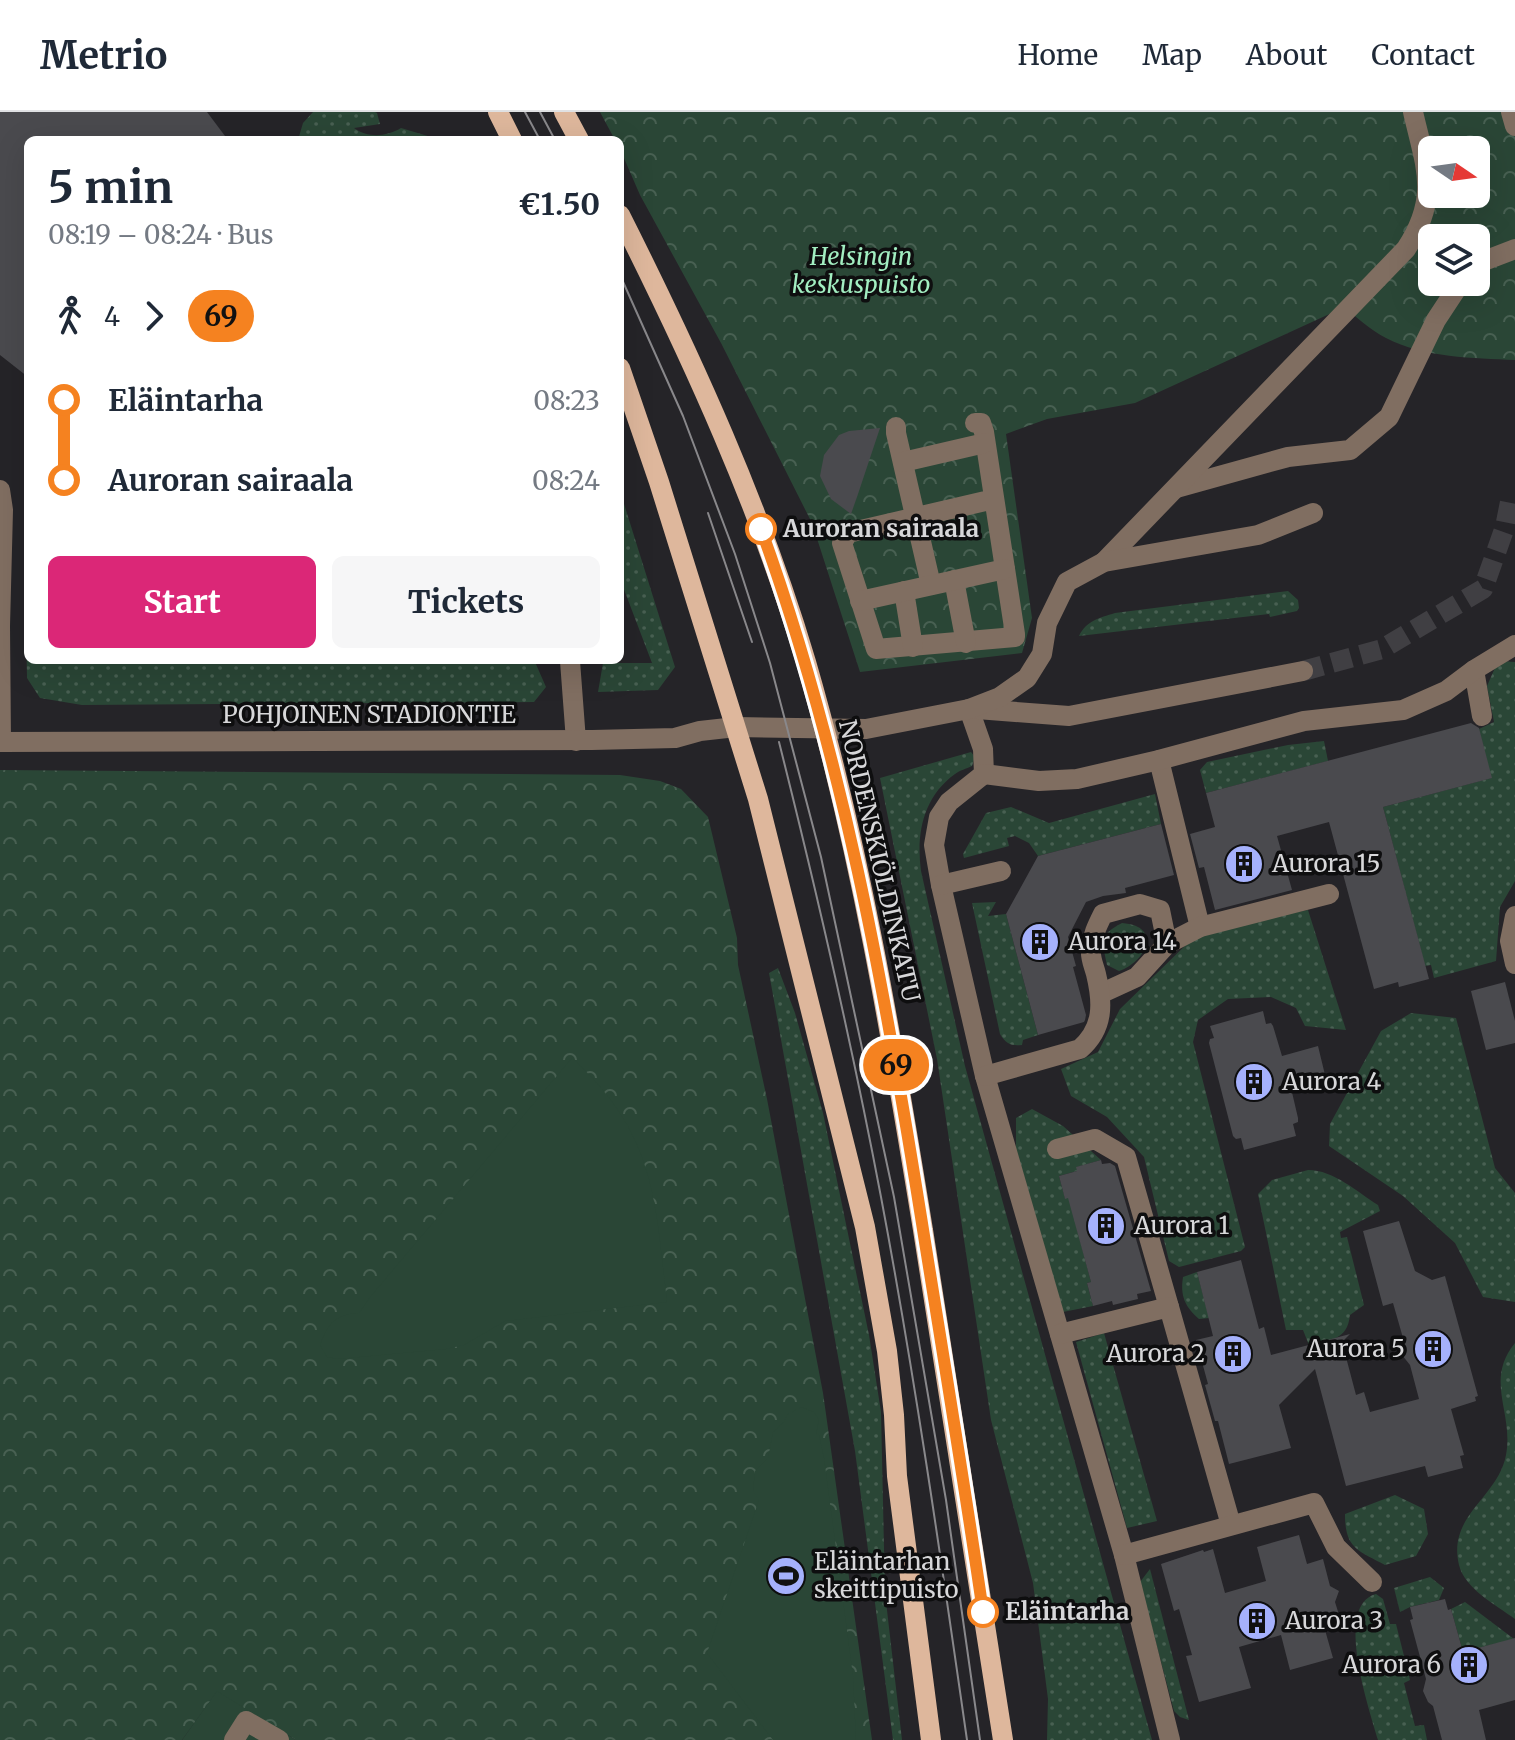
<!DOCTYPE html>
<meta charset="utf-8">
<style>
:root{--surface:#fff;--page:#f6f6f7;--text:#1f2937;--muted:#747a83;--line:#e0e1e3;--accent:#db2777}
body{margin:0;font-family:Merriweather,serif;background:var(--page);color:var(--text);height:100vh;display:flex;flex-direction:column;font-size:30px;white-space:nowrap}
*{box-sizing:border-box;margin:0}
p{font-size:26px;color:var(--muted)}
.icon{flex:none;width:44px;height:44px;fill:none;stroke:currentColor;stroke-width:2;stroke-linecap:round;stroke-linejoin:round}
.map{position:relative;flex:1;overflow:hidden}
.panel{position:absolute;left:24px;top:24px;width:600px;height:528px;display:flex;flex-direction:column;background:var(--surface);border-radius:12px;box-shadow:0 8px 32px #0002}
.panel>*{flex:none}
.badge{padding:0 16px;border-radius:26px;font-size:28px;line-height:52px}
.needle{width:52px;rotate:103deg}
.controls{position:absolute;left:1418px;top:24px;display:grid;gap:16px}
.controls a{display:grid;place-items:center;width:72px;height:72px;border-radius:12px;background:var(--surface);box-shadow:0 8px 32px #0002;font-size:40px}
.map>.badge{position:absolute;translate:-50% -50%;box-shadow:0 0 0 4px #fff}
.legs{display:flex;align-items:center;gap:12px;height:88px;padding:0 24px;font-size:26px}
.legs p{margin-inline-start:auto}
.overview{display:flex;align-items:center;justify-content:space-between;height:136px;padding:0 24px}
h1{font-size:44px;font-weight:700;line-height:60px}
.cta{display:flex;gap:16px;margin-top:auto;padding:16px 24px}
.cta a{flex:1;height:92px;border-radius:12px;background:var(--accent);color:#fff;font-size:32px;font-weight:700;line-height:92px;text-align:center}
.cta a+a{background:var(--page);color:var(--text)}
ul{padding:0 24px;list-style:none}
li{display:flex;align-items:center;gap:28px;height:80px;font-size:30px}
li i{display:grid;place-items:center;width:12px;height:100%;margin:0 10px;background:currentColor}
li i::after{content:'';width:20px;height:20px;margin:-10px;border:6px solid;border-radius:50%;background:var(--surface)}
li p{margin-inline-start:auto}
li:first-child i{background:linear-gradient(#0000 50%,currentColor 0)}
li:last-child i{background:linear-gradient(currentColor 50%,#0000 0)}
header{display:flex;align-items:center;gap:48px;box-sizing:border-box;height:112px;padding:0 40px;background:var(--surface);border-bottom:2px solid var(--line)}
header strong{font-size:38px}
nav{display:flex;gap:44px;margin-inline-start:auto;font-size:28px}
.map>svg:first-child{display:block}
.grass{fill:url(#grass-dots)}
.park{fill:url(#park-crowns);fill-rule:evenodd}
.garden{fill:#2a4636}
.building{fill:#4a4a4e}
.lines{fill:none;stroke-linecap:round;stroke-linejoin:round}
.minor-tunnel{stroke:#403f43;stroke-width:20;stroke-dasharray:20 10;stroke-linecap:butt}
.minor{stroke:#806e61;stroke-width:20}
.major{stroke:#deb79c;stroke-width:20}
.tram{stroke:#89888b;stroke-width:2}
.line-1-casing{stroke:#fff;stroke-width:18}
.line-1{stroke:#f58220;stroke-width:12}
.stop-1-dot{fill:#fff;stroke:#f58220;stroke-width:4}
.labels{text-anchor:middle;stroke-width:7;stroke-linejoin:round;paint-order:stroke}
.park-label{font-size:24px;font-style:italic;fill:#a2eec1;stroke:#0e0e0f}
.stop-label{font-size:24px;font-weight:bold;fill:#d7d7d9;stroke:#0e0e0f;text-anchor:start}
.street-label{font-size:24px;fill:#d7d7d9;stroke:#0e0e0f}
.poi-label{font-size:24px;fill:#d7d7d9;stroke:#0e0e0f;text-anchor:start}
</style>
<header>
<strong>Metrio</strong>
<nav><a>Home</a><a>Map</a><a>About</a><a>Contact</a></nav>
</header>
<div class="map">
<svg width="1515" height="1628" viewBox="0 0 1515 1628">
<defs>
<pattern id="grass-dots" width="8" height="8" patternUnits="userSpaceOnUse" patternTransform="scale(2)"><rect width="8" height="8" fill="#2a4636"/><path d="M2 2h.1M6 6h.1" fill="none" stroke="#486052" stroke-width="1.8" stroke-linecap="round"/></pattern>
<pattern id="park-crowns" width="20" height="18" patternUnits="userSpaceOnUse" patternTransform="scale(2)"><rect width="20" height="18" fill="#2a4636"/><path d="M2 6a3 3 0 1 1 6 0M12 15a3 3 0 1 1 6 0" fill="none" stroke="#486052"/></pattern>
</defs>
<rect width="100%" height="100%" fill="#252428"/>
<!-- grass -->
<g class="grass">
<path d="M313,0H375L377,1L380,12L354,16C368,26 386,25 401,16L441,28H298L303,11Z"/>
<polygon points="620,379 675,555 658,578 598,580 603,551 652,551 620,467"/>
<path d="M1288,479L1298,488L1299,496L1297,499L1270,505L1269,502L1079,524C1086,509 1099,506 1115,501Z"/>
<polygon points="28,511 28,548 535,550 546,575 534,590 82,593 40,586 27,566 26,512"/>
<polygon points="1498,549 1515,550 1515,769 1500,795 1496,849 1434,866 1431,853 1425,854 1383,695 1491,666 1479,617 1494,610 1487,574"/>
<polygon points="1324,629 1328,649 1206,681 1200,658 1207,650 1288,633"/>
<path d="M971,640L975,645L972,654C966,657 960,658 955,662C923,685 916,722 921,759L965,954L1152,1628H1047L1048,1587L1033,1471L991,1308L937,947L880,666Z"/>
<polygon points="1155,682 1161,712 1038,744 1029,731 1015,724 1007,726 1009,734 964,746 963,742 986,701 1011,695 1049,711"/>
<path d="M996,790L988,804L1006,802L1038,923L1023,928L1022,933C1011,934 1006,932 1000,922L972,791Z"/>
<polygon points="1308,798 1346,918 1305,914 1296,896 1271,885 1228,887 1198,908 1193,930 1245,1135 1241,1139 1179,1155 1169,1149 1144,1045 1107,1005 1071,984 1061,957 1098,940 1120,897 1192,827 1233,813"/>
<path d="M1122,811C1164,814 1145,851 1119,859L1107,853C1102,827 1098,824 1122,811Z"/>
<polygon points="778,856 795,901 823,1001 869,1223 881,1300 885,1481 902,1628 893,1628 855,1339 771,872 769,861"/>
<polygon points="1411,901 1456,906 1495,1056 1515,1081 1515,1190 1483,1185 1455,1131 1403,1084 1329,1034 1330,1012 1381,919"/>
<polygon points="1032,997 1063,1014 1101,1048 1077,1055 1077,1059 1059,1064 1065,1086 1069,1086 1091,1170 1087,1171 1093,1194 1063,1200 1016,1037 1016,1006"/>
<path d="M1308,1058C1334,1058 1357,1080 1378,1093L1380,1099L1340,1120L1341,1126L1347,1125L1364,1193L1350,1203C1347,1229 1331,1227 1309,1233L1303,1218H1286L1258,1082L1272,1068Z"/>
<path d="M1197,1160L1209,1206L1199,1207C1185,1195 1180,1184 1183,1165Z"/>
<polygon points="1104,1221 1157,1409 1127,1416 1076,1230"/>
<path d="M1515,1231V1507C1496,1493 1465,1477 1459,1453C1447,1403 1498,1386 1506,1343C1514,1300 1484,1269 1515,1231Z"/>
<path d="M1395,1383L1424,1397L1428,1422L1416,1444L1385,1453C1357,1438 1345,1436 1345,1402Z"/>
<polygon points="1150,1457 1189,1608 1180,1605 1174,1599 1140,1470"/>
<polygon points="1430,1465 1444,1476 1439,1488 1410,1495 1400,1500 1394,1476"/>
<path d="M1376,1482L1383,1487L1390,1512H1396L1410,1568L1404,1571L1415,1614L1424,1613L1427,1628H1378C1370,1599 1333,1493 1376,1482Z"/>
<polygon points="1465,1490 1514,1527 1463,1540 1451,1497"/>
</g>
<!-- park -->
<g class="park">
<path d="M600,0H1515V248C1474,246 1424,246 1386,226C1370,218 1356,204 1341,193L1336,199L1135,291L1047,307L1006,322L1032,506L1022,541L860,560L812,411L721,231L640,83L620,37V28H615ZM1432,38H1476V82H1432ZM1432,126H1476V170H1432Z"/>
<polygon points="0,658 620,663 660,669 681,677 708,705 737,826 738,853 767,987 823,1281 872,1628 296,1628 217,1580 182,1628 0,1628"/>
</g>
<!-- garden -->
<g class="garden">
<path d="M572,946C655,1022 655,1085 667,1190L505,1209L464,1233L446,1237L338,1247L327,1245L320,1233C328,1212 335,1202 359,1201L371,1184Z"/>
<polygon points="801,1295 814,1300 819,1308 816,1322 819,1323 824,1346 853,1564 856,1628 773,1628 707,1541 759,1388 753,1379 755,1359 768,1346 773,1320 784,1310 787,1303"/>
<polygon points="217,1579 296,1628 182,1628"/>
</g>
<!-- building -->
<g class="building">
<polygon points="0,0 207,0 228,28 28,28 28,265 0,243"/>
<polygon points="880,316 857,385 851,402 831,387 820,364 824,343 839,323 849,319"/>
<polygon points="1471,611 1479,616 1492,666 1383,695 1429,867 1399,875 1398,870 1374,877 1329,710 1277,724 1292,778 1215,798 1204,755 1199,756 1190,722 1215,715 1206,681"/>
<polygon points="1161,712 1174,763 1125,776 1126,781 1103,784 1086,790 1068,825 1076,854 1073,855 1086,903 1085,908 1084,910 1038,923 1006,802 1038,744"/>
<polygon points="1505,870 1515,909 1515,931 1486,938 1471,879"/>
<polygon points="1263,899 1266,912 1271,911 1273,914 1282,944 1318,934 1326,967 1291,976 1298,1006 1298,1010 1293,1012 1296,1024 1244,1038 1241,1026 1236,1027 1233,1024 1209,931 1210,927 1214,926 1210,914"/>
<polygon points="1101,1048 1102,1052 1110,1051 1115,1054 1151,1179 1137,1182 1138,1187 1113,1193 1112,1189 1093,1194 1087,1171 1091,1170 1068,1086 1065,1087 1059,1064 1077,1059 1076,1055"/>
<polygon points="1399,1109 1415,1159 1432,1168 1445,1164 1478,1284 1475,1285 1476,1289 1451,1297 1464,1343 1460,1344 1463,1356 1428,1365 1425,1354 1346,1374 1315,1257 1279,1293 1291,1336 1229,1352 1218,1309 1215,1309 1205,1273 1208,1272 1196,1228 1213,1224 1197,1160 1241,1148 1259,1217 1264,1215 1271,1243 1350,1222 1342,1230 1356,1283 1364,1280 1370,1300 1419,1287 1410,1253 1402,1243 1403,1226 1393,1191 1383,1194 1363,1119"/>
<polygon points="1299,1423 1307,1452 1323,1447 1330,1474 1339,1479 1335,1490 1340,1506 1323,1511 1333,1546 1290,1558 1281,1523 1239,1535 1251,1576 1199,1590 1186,1544 1192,1543 1179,1497 1174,1499 1161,1452 1203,1438 1204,1440 1213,1437 1225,1481 1266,1469 1257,1435"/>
<polygon points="1445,1487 1448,1498 1451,1497 1463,1540 1515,1526 1515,1588 1479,1598 1486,1628 1442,1628 1433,1594 1428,1590 1423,1579 1426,1567 1410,1508 1413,1507 1410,1495"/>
</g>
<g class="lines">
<!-- minor-tunnel -->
<polyline class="minor-tunnel" points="1303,559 1382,537 1483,477 1505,415 1511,385"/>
<!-- minor -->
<g class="minor">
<polyline points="1511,0 1515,14"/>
<polyline points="1476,152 1515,137"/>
<polyline points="975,311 981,311 984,320 1015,522 1015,525 876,537 842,431 848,421 994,387"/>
<polyline points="896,315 896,321 931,473"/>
<polyline points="903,350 985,331"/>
<polyline points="1176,376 1288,345 1350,338 1389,305 1436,208 1461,170"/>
<polyline points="0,378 3,398 0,514 1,630"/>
<path d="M1104,450L1406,137C1440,85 1426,56 1413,0"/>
<polyline points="954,468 966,531"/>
<polyline points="904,479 913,535"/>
<polyline points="860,489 1005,457"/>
<polyline points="570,549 576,629"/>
<polyline points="1474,558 1482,604"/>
<polyline points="969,597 983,637 984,662 949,690 939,705 934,733 941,773 985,964 1124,1443 1170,1628"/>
<polyline points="977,597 1069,604 1303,559"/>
<polyline points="0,630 592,628 675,626 700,619 736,615 866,617 969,597 1000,585 1027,566 1042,542 1047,511 1067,470 1104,450 1258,423 1313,401"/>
<polyline points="1159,648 1200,815"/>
<polyline points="984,662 1039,669 1077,667 1159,648 1304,609 1403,598 1446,579 1474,558 1515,533"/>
<polyline points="941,773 1001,759"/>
<polyline points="1515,804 1510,829 1515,852"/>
<polyline points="1100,882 1137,865 1167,832 1200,815 1329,782"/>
<path d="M985,964L1080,937C1104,916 1103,891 1096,862C1094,854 1090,846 1091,838C1092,824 1097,814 1103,802L1140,792L1160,798L1167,832"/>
<polyline points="1057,1037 1095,1027 1126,1045 1169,1195"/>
<polyline points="1060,1222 1169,1195 1231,1413"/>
<polyline points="1124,1443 1314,1391 1336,1435 1372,1470"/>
<polyline points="234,1628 246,1609 279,1628"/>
</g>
<!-- major -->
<g class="major">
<polyline points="498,0 512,28"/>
<polyline points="564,0 579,28"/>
<path d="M620,103C693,248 760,395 806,550C860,736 892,927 923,1118C950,1288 977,1458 1003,1628"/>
<polyline points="620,256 659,370 758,687 865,1115 887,1239 894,1303 897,1364 931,1628"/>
</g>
<!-- tram -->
<g class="tram">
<polyline points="525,0 540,28"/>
<polyline points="540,0 555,28"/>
<polyline points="620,163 683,304 735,442 770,551 821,745 894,1085 946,1388 980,1628"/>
<polyline points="708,401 752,530"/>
<path d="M779,630C817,781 852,932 881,1085C915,1265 941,1447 967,1628"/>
</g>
</g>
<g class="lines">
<defs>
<path id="line-1" d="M761,417C842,640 884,873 921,1105C942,1237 964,1368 983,1500"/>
</defs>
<!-- line-1 casing -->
<use href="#line-1" class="line-1-casing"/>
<!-- line-1 -->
<use href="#line-1" class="line-1"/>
</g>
<!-- icons -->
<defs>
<symbol id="building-disc" viewBox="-11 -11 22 22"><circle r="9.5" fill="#a5b1fc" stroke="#0e0e0f"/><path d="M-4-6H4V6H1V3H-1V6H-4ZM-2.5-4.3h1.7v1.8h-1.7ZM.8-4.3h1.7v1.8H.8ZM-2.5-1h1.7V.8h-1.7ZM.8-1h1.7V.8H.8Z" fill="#111"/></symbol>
<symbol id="stadium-disc" viewBox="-11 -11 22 22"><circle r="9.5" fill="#a5b1fc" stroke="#0e0e0f"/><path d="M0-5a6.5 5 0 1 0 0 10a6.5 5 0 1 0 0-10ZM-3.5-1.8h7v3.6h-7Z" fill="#111"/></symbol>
</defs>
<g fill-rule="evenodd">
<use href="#building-disc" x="1222" y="730" width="44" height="44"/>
<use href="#building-disc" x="1018" y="808" width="44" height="44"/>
<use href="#building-disc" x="1232" y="948" width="44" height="44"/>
<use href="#building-disc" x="1084" y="1092" width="44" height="44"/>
<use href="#building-disc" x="1411" y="1215" width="44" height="44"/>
<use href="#building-disc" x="1211" y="1220" width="44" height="44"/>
<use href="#stadium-disc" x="764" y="1442" width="44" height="44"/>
<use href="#building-disc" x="1235" y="1487" width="44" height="44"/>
<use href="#building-disc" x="1447" y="1531" width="44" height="44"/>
</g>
<!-- markers -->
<g class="stop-1-dot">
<circle cx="761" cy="417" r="14"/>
<circle cx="983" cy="1500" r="14"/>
</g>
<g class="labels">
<!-- park labels -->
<g class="park-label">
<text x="861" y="153">Helsingin<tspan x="861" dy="28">keskuspuisto</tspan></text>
</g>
<!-- stop labels -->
<g class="stop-label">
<text x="783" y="425">Auroran sairaala</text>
<text x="1005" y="1508">Eläintarha</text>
</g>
<!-- street labels -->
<g class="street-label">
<text x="369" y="611">POHJOINEN STADIONTIE</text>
<text transform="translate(879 749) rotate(77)" y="8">NORDENSKIÖLDINKATU</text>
</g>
<!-- poi labels -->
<g class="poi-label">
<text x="1272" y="760">Aurora 15</text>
<text x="1068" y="838">Aurora 14</text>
<text x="1282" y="978">Aurora 4</text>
<text x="1134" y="1122">Aurora 1</text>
<text x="1405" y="1245" text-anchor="end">Aurora 5</text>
<text x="1205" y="1250" text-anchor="end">Aurora 2</text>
<text x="814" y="1458">Eläintarhan<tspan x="814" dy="28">skeittipuisto</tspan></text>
<text x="1285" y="1517">Aurora 3</text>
<text x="1441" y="1561" text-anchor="end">Aurora 6</text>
</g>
</g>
</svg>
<div class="controls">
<a><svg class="needle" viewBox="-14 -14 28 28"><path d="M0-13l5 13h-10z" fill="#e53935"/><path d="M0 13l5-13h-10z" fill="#747a83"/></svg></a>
<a><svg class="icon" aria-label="layers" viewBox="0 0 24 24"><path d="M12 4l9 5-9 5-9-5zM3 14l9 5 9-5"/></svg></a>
</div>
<b class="badge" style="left:896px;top:953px;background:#f58220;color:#111">69</b>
<section class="panel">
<div class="overview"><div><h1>5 min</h1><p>08:19 – 08:24 · Bus</p></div><b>€1.50</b></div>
<div class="legs"><svg class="icon" aria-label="walk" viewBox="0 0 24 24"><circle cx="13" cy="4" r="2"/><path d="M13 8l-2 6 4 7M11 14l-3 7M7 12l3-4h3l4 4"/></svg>4<svg class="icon" aria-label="forward" viewBox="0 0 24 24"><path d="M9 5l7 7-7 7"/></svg><b class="badge" style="background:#f58220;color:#111">69</b></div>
<ul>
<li><i style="color:#f58220"></i><b>Eläintarha</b><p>08:23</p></li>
<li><i style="color:#f58220"></i><b>Auroran sairaala</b><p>08:24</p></li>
</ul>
<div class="cta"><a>Start</a><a>Tickets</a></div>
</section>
</div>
